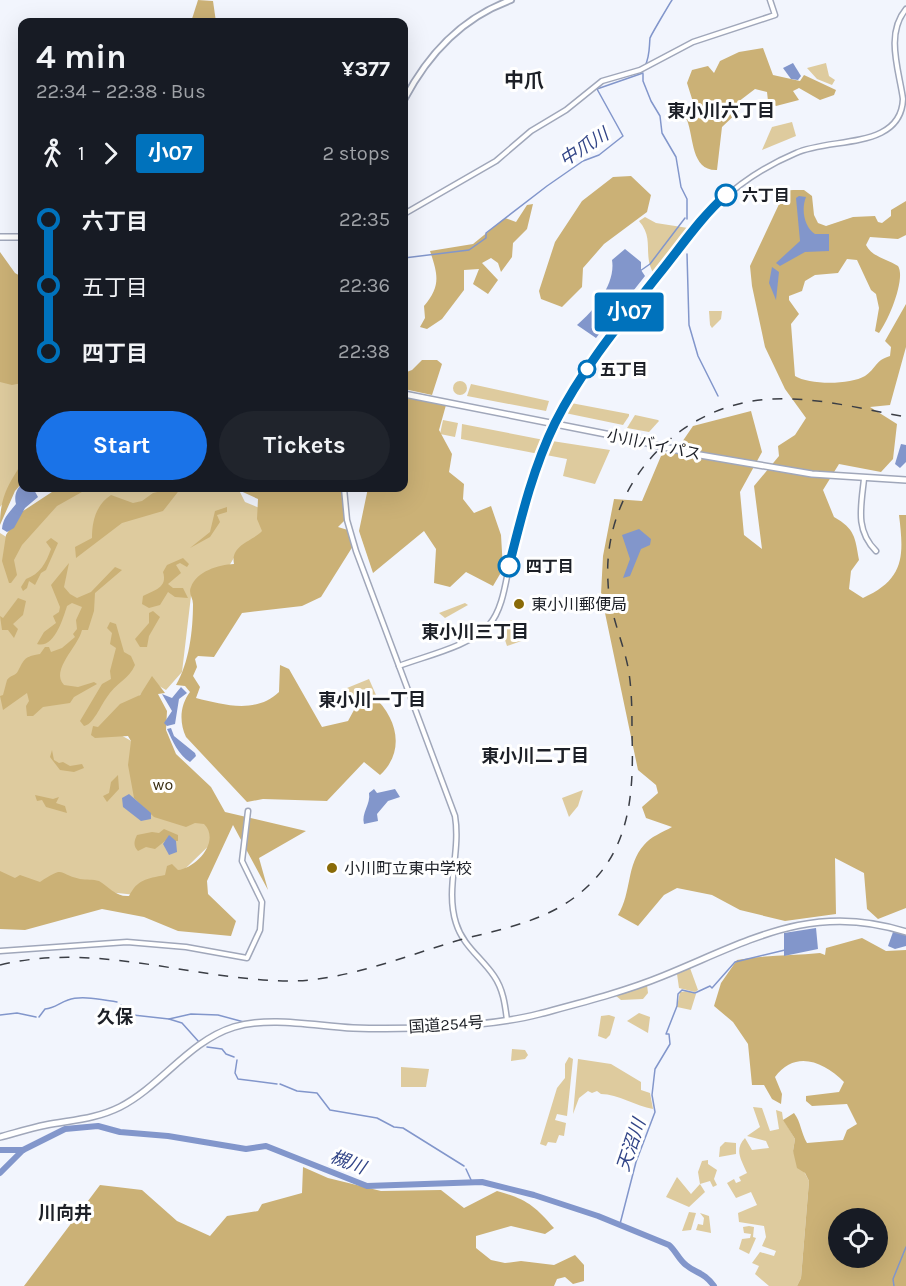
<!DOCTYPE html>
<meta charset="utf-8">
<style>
:root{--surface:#171b24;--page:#20242c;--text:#f1f3f6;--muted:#9ea1a6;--accent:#1a73e8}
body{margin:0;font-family:Karla,"Noto Sans JP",sans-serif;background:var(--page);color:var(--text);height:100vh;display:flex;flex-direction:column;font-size:22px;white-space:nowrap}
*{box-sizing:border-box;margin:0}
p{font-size:20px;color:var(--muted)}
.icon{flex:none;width:33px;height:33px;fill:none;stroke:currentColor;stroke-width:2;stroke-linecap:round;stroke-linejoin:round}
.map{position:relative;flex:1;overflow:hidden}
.drawer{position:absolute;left:18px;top:18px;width:390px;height:474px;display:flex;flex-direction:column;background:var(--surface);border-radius:12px;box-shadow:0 6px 24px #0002}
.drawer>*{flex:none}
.badge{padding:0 12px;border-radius:4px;font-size:21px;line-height:39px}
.fabs{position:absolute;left:828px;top:1208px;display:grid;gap:12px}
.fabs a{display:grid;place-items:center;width:60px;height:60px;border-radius:50%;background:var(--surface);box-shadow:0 6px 24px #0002;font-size:30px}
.map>.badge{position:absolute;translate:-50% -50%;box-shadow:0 0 0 3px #fff}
.legs{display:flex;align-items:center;gap:9px;height:66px;padding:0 18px;font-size:20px}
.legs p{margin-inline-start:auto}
.headline{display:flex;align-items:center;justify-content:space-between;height:102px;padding:0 18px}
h1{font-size:33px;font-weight:700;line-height:45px}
.primary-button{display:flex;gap:12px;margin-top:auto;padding:12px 18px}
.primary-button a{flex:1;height:69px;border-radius:36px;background:var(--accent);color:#fff;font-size:24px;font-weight:700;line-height:69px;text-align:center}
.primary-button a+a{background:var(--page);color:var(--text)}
ul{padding:0 18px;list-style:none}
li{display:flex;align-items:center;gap:21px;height:66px;font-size:22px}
li i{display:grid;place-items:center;width:9px;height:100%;margin:0 8px;background:currentColor}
li i::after{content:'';width:15px;height:15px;margin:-8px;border:4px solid;border-radius:50%;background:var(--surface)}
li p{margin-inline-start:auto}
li:first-child i{background:linear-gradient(#0000 50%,currentColor 0)}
li:last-child i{background:linear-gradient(currentColor 50%,#0000 0)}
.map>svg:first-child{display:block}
.green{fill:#decb9e}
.forest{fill:#cbb176;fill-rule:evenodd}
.water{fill:#8296cb}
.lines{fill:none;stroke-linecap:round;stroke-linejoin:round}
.stream{stroke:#8296cb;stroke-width:1.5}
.river{stroke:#8296cb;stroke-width:6}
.tertiary-casing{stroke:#a0a7ba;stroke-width:7}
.primary-casing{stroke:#a0a7ba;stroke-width:8}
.trunk-casing{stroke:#a0a7ba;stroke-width:8}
.tertiary{stroke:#fff;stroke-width:4}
.primary{stroke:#fff;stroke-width:4.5}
.trunk{stroke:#fff;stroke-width:5}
.rail{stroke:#3b3e45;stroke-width:1.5;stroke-dasharray:10 10;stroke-linecap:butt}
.trunk-bridge-casing{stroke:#a0a7ba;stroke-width:8;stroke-linecap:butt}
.trunk-bridge{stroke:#fff;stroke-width:5}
.line-1-casing{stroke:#fff;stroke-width:14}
.line-1{stroke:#0072bc;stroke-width:9}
.stop-1-dot{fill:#fff;stroke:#0072bc;stroke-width:3}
.poi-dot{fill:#896a08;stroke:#fff;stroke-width:2}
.labels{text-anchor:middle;stroke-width:6;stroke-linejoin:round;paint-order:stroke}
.stop-label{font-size:16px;font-weight:bold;fill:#1d2027;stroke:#fff;text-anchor:start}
.street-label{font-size:16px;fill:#1d2027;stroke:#fff}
.poi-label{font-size:16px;fill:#1d2027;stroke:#fff;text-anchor:start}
.park-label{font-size:16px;fill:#392d12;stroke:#fff}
.neighbourhood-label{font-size:18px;font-weight:bold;fill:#1d2027;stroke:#fff}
.water-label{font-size:18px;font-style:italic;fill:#324587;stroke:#fff}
.quarter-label{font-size:20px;font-weight:bold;fill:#1d2027;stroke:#fff}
</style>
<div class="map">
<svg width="906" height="1286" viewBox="0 0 906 1286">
<rect width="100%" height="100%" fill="#f2f5fd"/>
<!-- green -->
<g class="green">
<polygon points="826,63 829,76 835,80 832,85 817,79 807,68"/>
<polygon points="792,122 796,136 762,150 772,127"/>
<path d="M645,217L656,223L688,228L654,274C642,255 655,239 639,221Z"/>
<polygon points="709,311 722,311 721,319 712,328 710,325"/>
<polygon points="0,316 22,328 22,480 0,507"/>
<circle cx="460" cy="388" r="7"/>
<polygon points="471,384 549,401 546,411 467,396"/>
<polygon points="571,403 629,414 629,416 623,425 565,413"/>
<polygon points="635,415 658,420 659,421 649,432 627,428"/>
<polygon points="443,420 458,423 455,437 440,434"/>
<polygon points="462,424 544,440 539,454 461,439"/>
<polygon points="552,441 610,450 595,484 563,476 567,459 546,455"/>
<polygon points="73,488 238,488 245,502 262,509 263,533 235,556 222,578 191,596 182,672 166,690 152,682 134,701 105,726 133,742 223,832 156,897 0,881 0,533 8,538"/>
<polygon points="465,603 468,605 445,618 439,613"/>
<polygon points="512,620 516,629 522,628 527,639 507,646 500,625"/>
<polygon points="369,679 376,695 359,695 349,699 347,688"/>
<polygon points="583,790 578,806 569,817 562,798"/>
<polygon points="690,968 698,990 695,992 679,988 677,974"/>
<polygon points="647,985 648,993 643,999 621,1000 615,995"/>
<polygon points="688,991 696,994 691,1010 677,1007 680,992"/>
<polygon points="639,1013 650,1017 648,1033 627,1021"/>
<polygon points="609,1015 615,1017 610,1035 606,1039 598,1036 601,1016"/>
<polygon points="512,1049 525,1050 528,1055 525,1059 511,1061"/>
<polygon points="569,1057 573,1059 567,1116 557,1114 555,1120 566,1123 564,1136 559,1135 556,1143 548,1142 546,1146 540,1144 557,1088 565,1078 565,1064"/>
<path d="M578,1059L611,1064L641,1082V1090L650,1093L653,1109C636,1106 618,1094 601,1094L597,1091L592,1093L588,1091L579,1098L573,1114Z"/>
<polygon points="401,1067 429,1069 426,1087 401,1087"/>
<path d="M753,1107L762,1108L770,1131L779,1129L776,1110L782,1112L783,1119L795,1139L793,1151L809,1181L801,1278L797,1286H769L755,1274L759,1266L752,1263L760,1252L774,1256L776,1251L762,1246L766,1237L764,1226L739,1222L738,1213L757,1205L751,1192L736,1198L727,1183L734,1179L736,1183L741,1181L739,1177L747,1173C741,1159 734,1150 745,1138L752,1150L769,1148L766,1141L747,1136L760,1127Z"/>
<polygon points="725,1142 736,1143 736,1154 719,1157 720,1147"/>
<polygon points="708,1160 708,1164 717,1170 714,1179 717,1185 713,1187 710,1181 700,1184 705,1192 689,1207 666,1197 677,1177 691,1194 700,1184 698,1172 702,1161"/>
<polygon points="689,1212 696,1213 691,1230 682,1231"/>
<polygon points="700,1213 709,1216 711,1233 696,1230 698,1224 703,1225 704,1218"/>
<polygon points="749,1226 754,1227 753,1237 756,1238 749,1254 739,1249 742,1239 750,1238 751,1234 744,1233 743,1227"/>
</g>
<!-- forest -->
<g class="forest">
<polygon points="198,0 213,1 216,22 191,22"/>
<path d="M763,48L773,75L800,81L804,75L836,90L834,95L820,100L799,88L793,91L799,100L776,106L768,101L767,92L755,89L738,102L741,109L722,127L717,170C691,171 694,138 687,120L678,117L680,111L693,102L687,83L692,70L708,66L714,73L720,61L739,52Z"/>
<polygon points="631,176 651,195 647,212 604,244 583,268 582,287 562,307 541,299 539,291 555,242 582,201 613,177"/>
<path d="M793,190H804L812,196L814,215L818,223L826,226L853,217L875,216L878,222L882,223L891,216V210L906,201V235L898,239L870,237L866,245C872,257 887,259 898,266C906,278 889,320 879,333L875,331L879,308L876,294L871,290L857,260L847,259L838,273L815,275L805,281L802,291L789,296V300L799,314L791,324L795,376C809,385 850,385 865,376C877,368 874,361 890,356L891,347L885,341L906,304V347L890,405L870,407L897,424L893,459L881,472L839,464L823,490L834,517C855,529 855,537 859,560L851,571L849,589L863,598C905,579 904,556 899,515H906V908L878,919L867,909L864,873L835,858L836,914L785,921L740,910L712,895L677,888L664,895L638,926L618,915C632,892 626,865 644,845C650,837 663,832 672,827L646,818L642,807L658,793L656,785L638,770L601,594L603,556L614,499L642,501L661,456L680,445L693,426L751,411L762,452L740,492L744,535L762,549L754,486L779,456L778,446L795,435L806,418L785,389L765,347L752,286L750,266L780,202L781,191Z"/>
<path d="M533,204L527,229L513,243L512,257L501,272L498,263L491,258L482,263L498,280L488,294L473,284L479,269L464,270V290L442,319L427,329L420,327L425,318L424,306C441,286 438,275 430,251L473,244L505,218L516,222L527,205Z"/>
<polygon points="0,252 15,273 22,277 22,383 12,385 0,382"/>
<polygon points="422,360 437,360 442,364 432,395 404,389 404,373 412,370"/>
<polygon points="404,397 446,405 439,430 452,454 449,472 464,484 463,499 474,513 491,506 501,535 503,569 493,586 466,572 450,587 434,583 436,549 424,531 373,573 359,531 368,488 404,488"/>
<path d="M22,463V483L15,491L0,525C0,497 8,485 22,463Z"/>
<polygon points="58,488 89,488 57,506 22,545 14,560 17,575 11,583 9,583 2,561 6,535 20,513"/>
<path d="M174,488H181L163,511L122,523L76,558L75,547L92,538C92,521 96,505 111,495L133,503L142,501L153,493Z"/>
<path d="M234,488H343L346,519L338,527L351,531L353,546L321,597L302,606L242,613L214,657L198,656L195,659L197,667L193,676L200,687L196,698C224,705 256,714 279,692L280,665L289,669L322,727L348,721L354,710L350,700L359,696H373C397,717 406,751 380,775L364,762L327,801L263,799L247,802L186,737C179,722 180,705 190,692L185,686L176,685C189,663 193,631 193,604C193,598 188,593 191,587C197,571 218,565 234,564C230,545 253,541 262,531L257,519L258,499Z"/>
<polygon points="227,507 227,512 217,515 220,522 210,537 190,548 210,532 215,511"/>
<path d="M51,538L58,543L46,570L41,573L35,585L29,581L27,588L23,591L21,587L26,579C40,574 46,563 51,549L46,542Z"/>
<path d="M183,558L189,564L187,567L180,563L176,565L181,573L168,584L173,588H183L188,598L175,597L168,592L160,605L149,608L142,604L143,596C154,590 168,588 163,572L167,565Z"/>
<path d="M69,563L64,587L70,594L77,598L91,592L115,567L122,570L95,593L94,611L88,630H82C78,647 50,670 64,685L78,687L94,682L97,684L74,697L70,703L43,707L33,716H27L26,706L29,701L27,693L3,710L0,696L3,695L7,680C10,675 16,676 18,671C25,658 24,657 40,654L45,647H49L51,652L62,648L75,637L73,634L77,629L76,620L82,607L72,603L67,606C63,619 54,649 37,644L44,632L56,623L53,616L59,612L60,607L51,585Z"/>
<polygon points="18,598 26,601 23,615 13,624 18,629 14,638 8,630 2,630 0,616 3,618"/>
<polygon points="153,611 160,617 149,636 147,647 140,647 135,639 149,623 149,613"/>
<path d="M110,622L116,624L124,652L131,656L135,665C130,678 115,684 107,697C101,705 93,725 84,726L80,721L102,684L111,679L110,671L116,648L110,644L112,633L107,628Z"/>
<path d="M152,676L165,693L158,694L167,711L166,730L176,754L211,787L225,812L306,831L259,858L268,890L233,825L207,881L208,894L236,921L231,936L178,931L144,917L102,909L25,930L0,929V871L15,878L20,875L40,882C66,865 57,874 80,879C86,880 93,879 99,881C109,887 116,897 129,896C138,879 146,879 165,875L167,866L172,864L178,870C196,868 221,841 204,824L195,823L186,827L154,817L134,798L128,765L131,741L128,736L95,738L91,735L93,726L98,727L120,704L140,695Z"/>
<polygon points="52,750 54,760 59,763 63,762 70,766 82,764 84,768 74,772 60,770 50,757"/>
<polygon points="118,775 119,789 107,802 103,796 109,793 111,782"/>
<polygon points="35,795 53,799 59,797 56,803 65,806 67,813 46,807 42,800 37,801"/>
<path d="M164,829L178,835V841H165L155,849L146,847L138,851C133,846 134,841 137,835L152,832L159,833Z"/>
<path d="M862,938L886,951L906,950V1286H797L801,1278L809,1181L805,1173L797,1168L793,1151L795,1139L783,1120L794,1113C801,1122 801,1133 807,1143L843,1140L847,1130L857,1124L847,1104L812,1106L806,1101V1096L839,1092L844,1082C823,1061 795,1050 775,1077L782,1094L781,1104L772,1099L764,1085H752L748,1044L733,1022L714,1006L721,983L737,960C765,955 792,956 820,953L825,955L826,948ZM838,1218H878V1257H838Z"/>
<path d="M303,1167L328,1178L381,1191L441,1190L464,1208L497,1191C526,1199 534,1205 554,1228L545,1234L511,1226L476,1236V1248L491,1260L505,1263L521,1261L554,1265L575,1255L584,1265V1281L573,1284L565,1277L557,1279L554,1286H24L100,1185L142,1190L177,1221L210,1236L227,1216L258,1211L262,1204L302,1193Z"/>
</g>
<!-- water -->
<g class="water">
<polygon points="793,63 801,76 798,80 791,79 783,68"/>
<path d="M799,196L806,197C801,209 804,227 815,234H829V251L805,252L780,266L776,263L800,241L796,198Z"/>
<path d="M625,249L641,262V270L645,276L596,338L577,325C595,310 616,283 612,260Z"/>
<polygon points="772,267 779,272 776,300 769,283"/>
<polygon points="901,444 906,445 906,462 900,468 895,464"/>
<path d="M22,484V488H33L38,497L25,508L14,528L7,532L2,529C3,517 10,512 16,504C14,497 16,489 22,484Z"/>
<polygon points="639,529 651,539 650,545 641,549 630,576 623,578 630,559 622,535"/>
<polygon points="181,687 187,693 179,699 175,724 167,726 164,723 172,711 162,694 172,698"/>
<path d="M171,728L174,736L195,753L196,756L190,762C179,756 172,740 167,729Z"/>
<path d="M374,789L377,793L395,789L400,797L388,801L377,814L378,821L364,824C361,813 371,804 369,793Z"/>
<polygon points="129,794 151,813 151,819 141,821 123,807 122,798"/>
<polygon points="169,835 176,841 177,852 169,855 163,844"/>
<polygon points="816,928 818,949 784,956 784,933"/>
<polygon points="893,932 906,935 906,946 895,949 888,946"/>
</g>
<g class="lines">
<!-- stream -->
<g class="stream">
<path d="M645,66C650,56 649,48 650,38C651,35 670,3 672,0"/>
<polyline points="643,74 643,81 651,101 660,116 662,133 676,157 681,187 687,199 687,219"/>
<polyline points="687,254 689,325 698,356 718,396"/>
<polyline points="404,258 469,250 486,238 486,233 547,186 583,161 599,155 623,136 597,89 643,73"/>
<polyline points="640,271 650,264 685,218"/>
<polyline points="121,1005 124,1014 169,1019 182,1023 199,1042"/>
<polyline points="0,1015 17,1013 36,1017"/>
<path d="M39,1017L45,1009C55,1008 59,1003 68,1000C82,995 102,1000 117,1002"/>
<polyline points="169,1019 191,1014 218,1015 244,1022"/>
<polyline points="207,1047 222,1049 226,1054 234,1057"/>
<polyline points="237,1060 235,1073 238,1079 277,1084"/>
<polyline points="280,1084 297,1091 317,1093 330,1110 377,1118 394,1127 403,1128 464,1166"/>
<polyline points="466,1169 472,1182"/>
<polyline points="620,1224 636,1162 655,1112 652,1095 655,1069 670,1044 669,1034 666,1034 677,1006 678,994 682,990 695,993 710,986 712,988 735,962 785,950"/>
<polyline points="894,1286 893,1279 906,1247"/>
</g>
<!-- river -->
<g class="river">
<polyline points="0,1150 23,1150"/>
<path d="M0,1173L23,1150L65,1129L98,1126L120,1132L168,1136L246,1149L266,1146L367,1186L482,1182L534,1195L598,1216L669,1245C676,1251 679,1260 686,1265C697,1274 704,1272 714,1286"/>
</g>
<defs>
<g id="tertiary">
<polyline points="404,214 496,161 531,131 566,110 602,81 640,70 693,42 775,15 770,0"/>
<path d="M864,479C861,507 855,530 876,551"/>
<polyline points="344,488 347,520 356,551 399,666"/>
<polyline points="0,951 127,942 186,947 247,958 260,930 262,902 242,861 248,811"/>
<path d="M507,1020C505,1004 503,989 494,976C481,957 463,946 456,923C445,889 461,852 455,816L399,666C425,656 471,646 489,625C504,608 506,577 511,557C520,523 529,489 541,456C566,392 608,339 650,285C696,226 725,183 796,153C831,137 901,150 903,99C899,70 885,34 906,9"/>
</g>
<path id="primary" d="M404,100C428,54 461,18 511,0"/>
<g id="trunk">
<polyline points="0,237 22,237"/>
<polyline points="404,394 626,438"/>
<polyline points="694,454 812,474 906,480"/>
<path d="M0,1137C15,1133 31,1128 46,1125C72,1120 96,1119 120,1107C161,1086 189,1041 234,1027C271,1016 315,1026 353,1028C405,1030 489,1027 539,1014C580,1003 624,992 663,976C747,942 812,901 906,932"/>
</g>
</defs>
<!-- tertiary casing -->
<use href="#tertiary" class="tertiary-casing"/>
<!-- primary casing -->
<use href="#primary" class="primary-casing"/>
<!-- trunk casing -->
<use href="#trunk" class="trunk-casing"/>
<!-- tertiary -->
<use href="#tertiary" class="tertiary"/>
<!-- primary -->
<use href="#primary" class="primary"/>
<!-- trunk -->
<use href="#trunk" class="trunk"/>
<!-- rail -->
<path class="rail" d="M0,965C99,941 194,981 293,981C346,980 406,956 456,941C496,930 541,923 575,897C630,856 634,797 632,734C632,712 632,689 628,667C622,638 609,612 608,582C602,487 677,403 773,399C817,397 863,409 906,417"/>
<defs>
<polyline id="trunk-bridge" points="626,438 694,454"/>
</defs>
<!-- trunk-bridge casing -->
<use href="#trunk-bridge" class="trunk-bridge-casing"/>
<!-- trunk-bridge -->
<use href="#trunk-bridge" class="trunk-bridge"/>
</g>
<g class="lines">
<defs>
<path id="line-1" d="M509,566C521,518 533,468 555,423C582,369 621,322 659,274C681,247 700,218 726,195"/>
</defs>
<!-- line-1 casing -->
<use href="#line-1" class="line-1-casing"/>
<!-- line-1 -->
<use href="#line-1" class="line-1"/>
</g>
<!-- markers -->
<g class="stop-1-dot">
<circle cx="726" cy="195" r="10"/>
<circle cx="587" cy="369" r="8"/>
<circle cx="509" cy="566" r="10"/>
</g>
<g class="poi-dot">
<circle cx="519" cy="604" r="6"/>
<circle cx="332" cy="868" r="6"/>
</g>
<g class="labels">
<!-- stop labels -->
<g class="stop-label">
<text x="742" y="201">六丁目</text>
<text x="600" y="375">五丁目</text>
<text x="526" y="572">四丁目</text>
</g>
<!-- street labels -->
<g class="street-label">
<text transform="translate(654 444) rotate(12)" y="6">小川バイパス</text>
<text transform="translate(446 1024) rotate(-4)" y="6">国道254号</text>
</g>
<!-- poi labels -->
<g class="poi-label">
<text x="531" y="610">東小川郵便局</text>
<text x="344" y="874">小川町立東中学校</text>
</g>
<!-- park labels -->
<g class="park-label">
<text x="163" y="790">wo</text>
</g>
<!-- neighbourhood labels -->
<g class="neighbourhood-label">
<text x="721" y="117">東小川六丁目</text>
<text x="475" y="638">東小川三丁目</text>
<text x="372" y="706">東小川一丁目</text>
<text x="535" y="762">東小川二丁目</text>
<text x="115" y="1023">久保</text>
<text x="65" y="1219">川向井</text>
</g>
<!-- water labels -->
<g class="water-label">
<text transform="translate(584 147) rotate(-33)" y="6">中爪川</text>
<text transform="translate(631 1145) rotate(-71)" y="6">天沼川</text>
<text transform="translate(348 1162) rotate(21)" y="6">槻川</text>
</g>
<!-- quarter labels -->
<g class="quarter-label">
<text x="524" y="87">中爪</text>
</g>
</g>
</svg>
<div class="fabs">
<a><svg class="icon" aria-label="locate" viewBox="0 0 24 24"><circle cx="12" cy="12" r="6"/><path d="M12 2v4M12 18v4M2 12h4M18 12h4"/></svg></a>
</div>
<b class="badge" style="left:629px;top:312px;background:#0072bc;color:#fff">小07</b>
<section class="drawer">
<div class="headline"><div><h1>4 min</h1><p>22:34 – 22:38 · Bus</p></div><b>¥377</b></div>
<div class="legs"><svg class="icon" aria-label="walk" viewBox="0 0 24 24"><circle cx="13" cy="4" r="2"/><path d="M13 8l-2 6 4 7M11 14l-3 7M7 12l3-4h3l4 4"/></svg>1<svg class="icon" aria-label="forward" viewBox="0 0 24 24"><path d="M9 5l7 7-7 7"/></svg><b class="badge" style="background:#0072bc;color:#fff">小07</b><p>2 stops</p></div>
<ul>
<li><i style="color:#0072bc"></i><b>六丁目</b><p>22:35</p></li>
<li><i style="color:#0072bc"></i><span>五丁目</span><p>22:36</p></li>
<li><i style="color:#0072bc"></i><b>四丁目</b><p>22:38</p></li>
</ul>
<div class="primary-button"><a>Start</a><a>Tickets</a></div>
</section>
</div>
